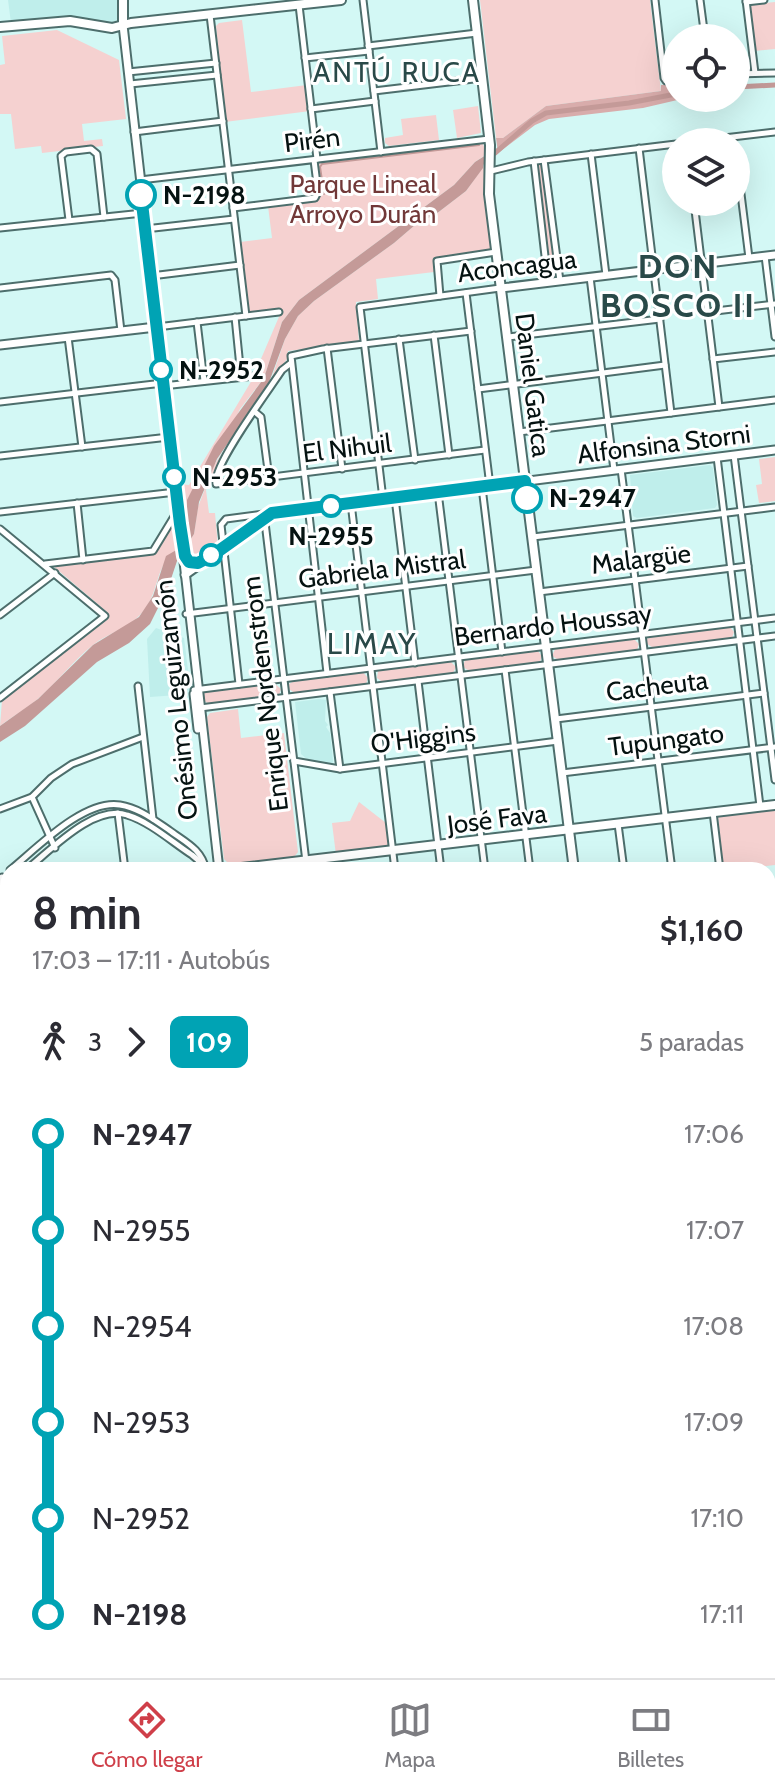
<!DOCTYPE html>
<html lang="es">
<meta charset="utf-8">
<style>
:root{--surface:#fff;--page:#f7f7f7;--text:#2b2b33;--muted:#7c7c81;--line:#e1e1e2;--accent:#cf3f49}
body{margin:0;font-family:Cabin,sans-serif;background:var(--page);color:var(--text);height:100vh;display:flex;flex-direction:column;font-size:30px;white-space:nowrap}
*{box-sizing:border-box;margin:0}
p{font-size:26px;color:var(--muted)}
.icon{flex:none;width:44px;height:44px;fill:none;stroke:currentColor;stroke-width:2;stroke-linecap:round;stroke-linejoin:round}
.map{position:relative;flex:1;overflow:hidden}
.side{position:absolute;left:0px;top:862px;width:776px;height:816px;display:flex;flex-direction:column;background:var(--surface);border-radius:24px 24px 0 0;box-shadow:0 8px 32px #0002}
.side>*{flex:none}
.badge{padding:0 16px;border-radius:12px;font-size:28px;line-height:52px}
.fabs{position:absolute;left:662px;top:24px;display:grid;gap:16px}
.fabs a{display:grid;place-items:center;width:88px;height:88px;border-radius:50%;background:var(--surface);box-shadow:0 8px 32px #0002;font-size:40px}
.map>.badge{position:absolute;translate:-50% -50%;box-shadow:0 0 0 4px #fff}
.legs{display:flex;align-items:center;gap:12px;height:88px;padding:0 32px;font-size:26px}
.legs p{margin-inline-start:auto}
.overview{display:flex;align-items:center;justify-content:space-between;height:136px;padding:0 32px}
h1{font-size:44px;font-weight:800;line-height:60px}
ul{padding:0 32px;list-style:none}
li{display:flex;align-items:center;gap:28px;height:96px;font-size:30px}
li i{display:grid;place-items:center;width:12px;height:100%;margin:0 10px;background:currentColor}
li i::after{content:'';width:20px;height:20px;margin:-10px;border:6px solid;border-radius:50%;background:var(--surface)}
li p{margin-inline-start:auto}
li:first-child i{background:linear-gradient(#0000 50%,currentColor 0)}
li:last-child i{background:linear-gradient(currentColor 50%,#0000 0)}
.tab-bar{display:flex;justify-content:space-around;align-items:center;height:112px;border-top:2px solid var(--line);background:var(--surface);font-size:22px;color:var(--muted)}
.tab-bar a{display:grid;justify-items:center;gap:4px}
.tab-bar .current{color:var(--accent)}
.map>svg:first-child{display:block}
.built{fill:#bfeeeb}
.green{fill:#f5d1d0}
.forest{fill:#d8acab}
.water{fill:#c49a98}
.lines{fill:none;stroke-linecap:round;stroke-linejoin:round}
.stream{stroke:#c49a98;stroke-width:2}
.canal{stroke:#c49a98;stroke-width:5}
.minor-casing{stroke:#4d6e6c;stroke-width:9}
.tertiary-casing{stroke:#4d6e6c;stroke-width:11}
.secondary-casing{stroke:#4d6e6c;stroke-width:12}
.trunk-casing{stroke:#4d6e6c;stroke-width:13}
.minor{stroke:#fff;stroke-width:5}
.tertiary{stroke:#fff;stroke-width:7}
.secondary{stroke:#fff;stroke-width:8}
.trunk{stroke:#fff;stroke-width:9}
.line-1-casing{stroke:#fff;stroke-width:18}
.line-1{stroke:#00a3b4;stroke-width:12}
.stop-1-dot{fill:#fff;stroke:#00a3b4;stroke-width:4}
.labels{text-anchor:middle;stroke-width:6;stroke-linejoin:round;paint-order:stroke}
.street-label{font-size:26px;fill:#051211;stroke:#fff}
.park-label{font-size:26px;fill:#713838;stroke:#fff}
.stop-label{font-size:26px;font-weight:bold;fill:#051211;stroke:#fff;text-anchor:start}
.neighbourhood-label{font-size:28px;letter-spacing:2px;fill:#294948;stroke:#fff}
.quarter-label{font-size:30px;letter-spacing:2px;fill:#294948;stroke:#fff}
.district-label{font-size:34px;font-weight:bold;letter-spacing:2px;fill:#294948;stroke:#fff}
</style>
<div class="map">
<svg width="775" height="1678" viewBox="0 0 775 1678">
<rect width="100%" height="100%" fill="#d3f8f5"/>
<!-- built -->
<g class="built">
<polygon points="8,0 119,0 121,15 118,16 115,24 108,25 67,16 11,23"/>
<polygon points="710,465 713,468 717,505 715,508 637,518 633,516 630,475"/>
<polygon points="156,628 184,638 191,694 150,697 147,639"/>
<polygon points="319,699 326,700 325,721 328,725 326,727 330,733 333,761 332,764 315,766 301,754 295,702"/>
<polygon points="222,1670 223,1678 141,1678 141,1671"/>
</g>
<!-- green -->
<g class="green">
<polygon points="480,0 650,0 661,91 546,106 503,138 496,138"/>
<polygon points="775,2 775,49 755,51 750,7 754,4"/>
<polygon points="242,20 251,92 307,85 310,111 225,122 216,26 219,23"/>
<polygon points="57,30 119,60 126,119 82,124 84,141 102,139 103,146 42,153 41,146 15,149 11,114 0,114 0,65 5,64 2,36"/>
<polygon points="478,106 481,133 457,138 453,110"/>
<polygon points="436,115 439,140 389,146 385,143 385,138 403,135 401,119"/>
<polygon points="476,143 483,144 487,154 475,162 454,185 299,300 282,322 264,378 240,409 187,522 185,540 179,484 189,485 252,380 281,312 248,312 240,242 272,238 268,206 318,197 317,165 319,162"/>
<polygon points="486,163 492,249 433,258 434,272 376,279 378,299 356,302 359,342 288,351 287,359 228,447 206,490 209,513 215,513 218,547 198,560 190,561 186,546 194,534 198,507 214,465 271,380 285,339 298,316 314,301 394,243 415,225 436,214 466,191"/>
<polygon points="540,163 543,164 557,275 554,278 550,275 536,166"/>
<polygon points="775,457 775,501 759,503 756,485 762,484 759,459"/>
<path d="M174,525L177,529L179,548C153,564 161,594 140,615C127,629 108,633 93,645C74,660 59,680 40,697C28,708 13,716 0,726L2,700L108,619L107,612L53,566L153,554Z"/>
<polygon points="726,626 730,627 734,632 732,638 728,640 655,649 647,644 647,639 653,635"/>
<polygon points="633,638 639,644 637,650 633,652 560,661 552,656 556,647"/>
<polygon points="537,650 542,656 540,662 536,664 471,672 463,667 465,660 469,658"/>
<polygon points="450,661 456,667 453,673 449,675 384,683 377,678 378,671 382,669"/>
<polygon points="362,671 368,678 366,684 362,685 296,694 289,689 289,684 295,680"/>
<polygon points="273,682 281,689 279,695 275,697 210,705 203,700 203,695 208,690"/>
<polygon points="238,709 241,738 284,733 298,852 294,857 229,864 224,859 207,717 210,713"/>
<polygon points="359,802 386,823 388,846 336,855 332,823 350,821"/>
<polygon points="770,809 775,810 775,865 757,867 753,870 723,870 718,817"/>
</g>
<!-- forest -->
<polygon class="forest" points="676,83 676,98 686,98 643,108 549,119 535,125 498,153 496,138 503,138 546,106 661,91 661,85"/>
<!-- water -->
<g class="water">
<polygon points="486,155 483,168 466,191 436,214 415,225 394,243 314,301 298,316 285,339 268,385 217,459 199,502 194,534 187,545 187,500 214,446 264,378 282,322 299,300 454,185 475,162"/>
<polygon points="178,549 179,555 168,588 150,624 129,643 97,662 25,726 0,742 0,726 38,699 93,645 139,617 153,596 166,556"/>
</g>
<g class="lines">
<!-- stream -->
<polyline class="stream" points="324,194 320,167 322,164 479,145"/>
<!-- canal -->
<g class="canal">
<polyline points="736,87 775,85"/>
<polyline points="495,153 532,121 546,113 629,103 676,94"/>
</g>
<defs>
<g id="minor">
<polyline points="363,0 381,152"/>
<polyline points="655,0 664,78 666,81 676,80"/>
<polyline points="700,0 705,38"/>
<polyline points="746,0 755,73"/>
<polyline points="746,2 764,0"/>
<polyline points="299,5 317,159"/>
<polyline points="210,15 246,316"/>
<polyline points="368,46 477,33"/>
<polyline points="305,58 369,51"/>
<polyline points="128,72 216,63"/>
<polyline points="736,74 775,73"/>
<polyline points="130,84 217,75"/>
<polyline points="374,91 482,78"/>
<polyline points="311,109 375,101"/>
<polyline points="134,132 223,121"/>
<polyline points="690,142 775,132"/>
<polyline points="639,148 671,413"/>
<polyline points="591,154 606,275"/>
<polyline points="736,154 749,258"/>
<polyline points="544,160 560,281"/>
<polyline points="534,161 548,282"/>
<polyline points="491,171 528,162 676,144"/>
<polyline points="140,180 489,139"/>
<polyline points="694,202 719,407"/>
<polyline points="233,208 315,198 318,192 314,160"/>
<polyline points="69,220 61,156 66,152 91,149 97,154 104,217"/>
<polyline points="0,228 143,213"/>
<polyline points="145,229 234,219"/>
<polyline points="765,256 775,337"/>
<polyline points="151,276 240,265"/>
<polyline points="590,277 614,470"/>
<polyline points="0,288 111,275 115,280 121,331"/>
<polyline points="466,293 490,486"/>
<polyline points="440,296 437,261 496,252"/>
<polyline points="707,312 775,304"/>
<polyline points="235,317 241,377"/>
<polyline points="197,322 204,381"/>
<polyline points="157,327 279,312"/>
<polyline points="434,335 449,455"/>
<polyline points="68,337 82,447"/>
<polyline points="508,337 660,319"/>
<polyline points="399,339 415,460"/>
<polyline points="327,348 342,469"/>
<polyline points="713,359 775,352"/>
<path d="M291,363L282,370C269,390 212,466 216,484L485,450"/>
<polyline points="163,386 254,376"/>
<polyline points="478,389 665,365"/>
<polyline points="0,402 163,383"/>
<polyline points="255,412 261,417 269,478"/>
<polyline points="519,432 775,400"/>
<polyline points="734,455 775,780"/>
<polyline points="0,456 169,437"/>
<polyline points="717,457 760,806"/>
<polyline points="621,469 672,870"/>
<polyline points="482,487 502,652"/>
<polyline points="438,492 485,870"/>
<polyline points="395,498 415,663"/>
<polyline points="383,499 360,307 500,288"/>
<polyline points="77,503 83,560"/>
<polyline points="351,503 395,870"/>
<polyline points="0,512 176,492"/>
<polyline points="264,514 307,870"/>
<polyline points="0,529 105,616 0,698"/>
<polyline points="533,537 775,507"/>
<polyline points="45,564 153,551 178,510"/>
<polyline points="539,592 748,566"/>
<polyline points="186,614 536,570"/>
<polyline points="0,615 55,573"/>
<polyline points="505,670 530,870"/>
<polyline points="327,673 291,356 323,349 471,331"/>
<polyline points="418,681 441,870"/>
<polyline points="239,684 221,525 226,519 264,514"/>
<polyline points="138,686 153,819"/>
<polyline points="194,690 775,618"/>
<polyline points="330,692 340,769"/>
<polyline points="200,708 775,636"/>
<polyline points="556,719 764,693"/>
<polyline points="294,761 340,769 558,741"/>
<polyline points="562,773 775,747"/>
<polyline points="32,797 55,848"/>
<polyline points="0,809 32,797 51,778 72,764 143,737"/>
<polyline points="713,812 720,870"/>
<polyline points="118,813 125,870"/>
<polyline points="618,824 624,870"/>
<path d="M10,870C37,848 84,799 120,805C139,808 154,820 169,830C185,842 202,849 206,870"/>
<path d="M26,870C51,850 94,804 127,815C150,822 172,842 192,855L198,860L201,870"/>
<polyline points="2,877 1,884 8,884"/>
<polyline points="1,896 1,890 8,884"/>
<polyline points="1,897 8,957"/>
<polyline points="768,931 775,930"/>
<polyline points="768,990 775,989"/>
<polyline points="0,1014 8,1013"/>
<polyline points="0,1060 8,1059"/>
<polyline points="768,1101 775,1100"/>
<polyline points="0,1109 8,1108"/>
<polyline points="0,1151 8,1150"/>
<polyline points="0,1194 8,1193"/>
<polyline points="768,1238 775,1237"/>
<polyline points="0,1264 8,1333"/>
<polyline points="773,1327 775,1344"/>
<polyline points="768,1423 775,1422"/>
<polyline points="768,1459 775,1458"/>
<polyline points="0,1504 8,1503"/>
<polyline points="0,1593 8,1592"/>
<polyline points="136,1670 137,1678"/>
<polyline points="401,1670 402,1678"/>
<polyline points="490,1670 491,1678"/>
<polyline points="579,1670 579,1678"/>
<polyline points="713,1670 714,1678"/>
<polyline points="755,1670 756,1678"/>
<polyline points="410,1678 478,1670"/>
</g>
<g id="tertiary">
<polyline points="123,25 219,870"/>
<polyline points="501,288 775,255"/>
<polyline points="0,345 156,327"/>
<polyline points="185,575 272,513 775,450"/>
<polyline points="194,694 198,729"/>
<polyline points="768,1149 775,1148"/>
<polyline points="0,1239 8,1238"/>
<polyline points="768,1328 775,1327"/>
<polyline points="0,1415 8,1414"/>
<polyline points="768,1557 775,1556"/>
<polyline points="768,1594 775,1593"/>
<polyline points="225,1670 226,1678"/>
<polyline points="312,1670 313,1678"/>
</g>
<g id="secondary">
<polyline points="123,0 123,25"/>
<polyline points="473,0 490,145 489,194 574,870"/>
<polyline points="0,27 70,21 112,28 131,23 341,0"/>
<polyline points="224,870 775,805"/>
<polyline points="0,896 8,895"/>
<polyline points="665,1670 666,1678"/>
<polyline points="673,1670 674,1678"/>
</g>
<g id="trunk">
<polyline points="768,1575 775,1574"/>
<polyline points="768,1582 775,1581"/>
<polyline points="0,1651 8,1650"/>
<polyline points="35,1678 105,1670"/>
</g>
</defs>
<!-- minor casing -->
<use href="#minor" class="minor-casing"/>
<!-- tertiary casing -->
<use href="#tertiary" class="tertiary-casing"/>
<!-- secondary casing -->
<use href="#secondary" class="secondary-casing"/>
<!-- trunk casing -->
<use href="#trunk" class="trunk-casing"/>
<!-- minor -->
<use href="#minor" class="minor"/>
<!-- tertiary -->
<use href="#tertiary" class="tertiary"/>
<!-- secondary -->
<use href="#secondary" class="secondary"/>
<!-- trunk -->
<use href="#trunk" class="trunk"/>
</g>
<g class="lines">
<defs>
<polyline id="line-1" points="141,195 180,524 185,556 189,562 198,563 213,555 272,513 525,481 527,498"/>
</defs>
<!-- line-1 casing -->
<use href="#line-1" class="line-1-casing"/>
<!-- line-1 -->
<use href="#line-1" class="line-1"/>
</g>
<!-- markers -->
<g class="stop-1-dot">
<circle cx="141" cy="195" r="14"/>
<circle cx="161" cy="370" r="10"/>
<circle cx="174" cy="477" r="10"/>
<circle cx="527" cy="498" r="14"/>
<circle cx="331" cy="506" r="10"/>
<circle cx="211" cy="555" r="10"/>
</g>
<g class="labels">
<!-- street labels -->
<g class="street-label">
<text transform="translate(312 140) rotate(-7)" y="9">Pirén</text>
<text transform="translate(517 266) rotate(-7)" y="9">Aconcagua</text>
<text transform="translate(533 385) rotate(83)" y="9">Daniel Gatica</text>
<text transform="translate(664 444) rotate(-7)" y="9">Alfonsina Storni</text>
<text transform="translate(347 448) rotate(-7)" y="9">El Nihuil</text>
<text transform="translate(641 559) rotate(-7)" y="9">Malargüe</text>
<text transform="translate(382 569) rotate(-7)" y="9">Gabriela Mistral</text>
<text transform="translate(553 625) rotate(-7)" y="9">Bernardo Houssay</text>
<text transform="translate(657 686) rotate(-7)" y="9">Cacheuta</text>
<text transform="translate(265 694) rotate(-97)" y="9">Enrique Nordenstrom</text>
<text transform="translate(176 700) rotate(-96)" y="9">Onésimo Leguizamón</text>
<text transform="translate(423 738) rotate(-7)" y="9">O'Higgins</text>
<text transform="translate(666 740) rotate(-7)" y="9">Tupungato</text>
<text transform="translate(497 819) rotate(-7)" y="9">José Fava</text>
</g>
<!-- park labels -->
<g class="park-label">
<text x="363" y="193">Parque Lineal<tspan x="363" dy="30">Arroyo Durán</tspan></text>
</g>
<!-- stop labels -->
<g class="stop-label">
<text x="163" y="204">N-2198</text>
<text x="179" y="379">N-2952</text>
<text x="192" y="486">N-2953</text>
<text x="549" y="507">N-2947</text>
<text x="331" y="545" text-anchor="middle">N-2955</text>
</g>
<!-- neighbourhood labels -->
<g class="neighbourhood-label">
<text x="397" y="82">ANTÚ RUCA</text>
</g>
<!-- quarter labels -->
<g class="quarter-label">
<text x="372" y="654">LIMAY</text>
</g>
<!-- district labels -->
<g class="district-label">
<text x="678" y="278">DON<tspan x="678" dy="39">BOSCO II</tspan></text>
</g>
</g>
</svg>
<div class="fabs">
<a><svg class="icon" aria-label="locate" viewBox="0 0 24 24"><circle cx="12" cy="12" r="6"/><path d="M12 2v4M12 18v4M2 12h4M18 12h4"/></svg></a>
<a><svg class="icon" aria-label="layers" viewBox="0 0 24 24"><path d="M12 4l9 5-9 5-9-5zM3 14l9 5 9-5"/></svg></a>
</div>
<section class="side">
<div class="overview"><div><h1>8 min</h1><p>17:03 – 17:11 · Autobús</p></div><b>$1,160</b></div>
<div class="legs"><svg class="icon" aria-label="walk" viewBox="0 0 24 24"><circle cx="13" cy="4" r="2"/><path d="M13 8l-2 6 4 7M11 14l-3 7M7 12l3-4h3l4 4"/></svg>3<svg class="icon" aria-label="forward" viewBox="0 0 24 24"><path d="M9 5l7 7-7 7"/></svg><b class="badge" style="background:#00a3b4;color:#fff">109</b><p>5 paradas</p></div>
<ul>
<li><i style="color:#00a3b4"></i><b>N-2947</b><p>17:06</p></li>
<li><i style="color:#00a3b4"></i><span>N-2955</span><p>17:07</p></li>
<li><i style="color:#00a3b4"></i><span>N-2954</span><p>17:08</p></li>
<li><i style="color:#00a3b4"></i><span>N-2953</span><p>17:09</p></li>
<li><i style="color:#00a3b4"></i><span>N-2952</span><p>17:10</p></li>
<li><i style="color:#00a3b4"></i><b>N-2198</b><p>17:11</p></li>
</ul>
</section>
</div>
<nav class="tab-bar">
<a class="current"><svg class="icon" aria-label="directions" viewBox="0 0 24 24"><path d="M12 3l9 9-9 9-9-9zM9 14v-3h6M13 9l2 2-2 2"/></svg>Cómo llegar</a>
<a><svg class="icon" aria-label="map" viewBox="0 0 24 24"><path d="M3 6l6-2 6 2 6-2v14l-6 2-6-2-6 2zM9 4v14M15 6v14"/></svg>Mapa</a>
<a><svg class="icon" aria-label="tickets" viewBox="0 0 24 24"><path d="M3 7h18v10H3zM15 7v10"/></svg>Billetes</a>
</nav>
